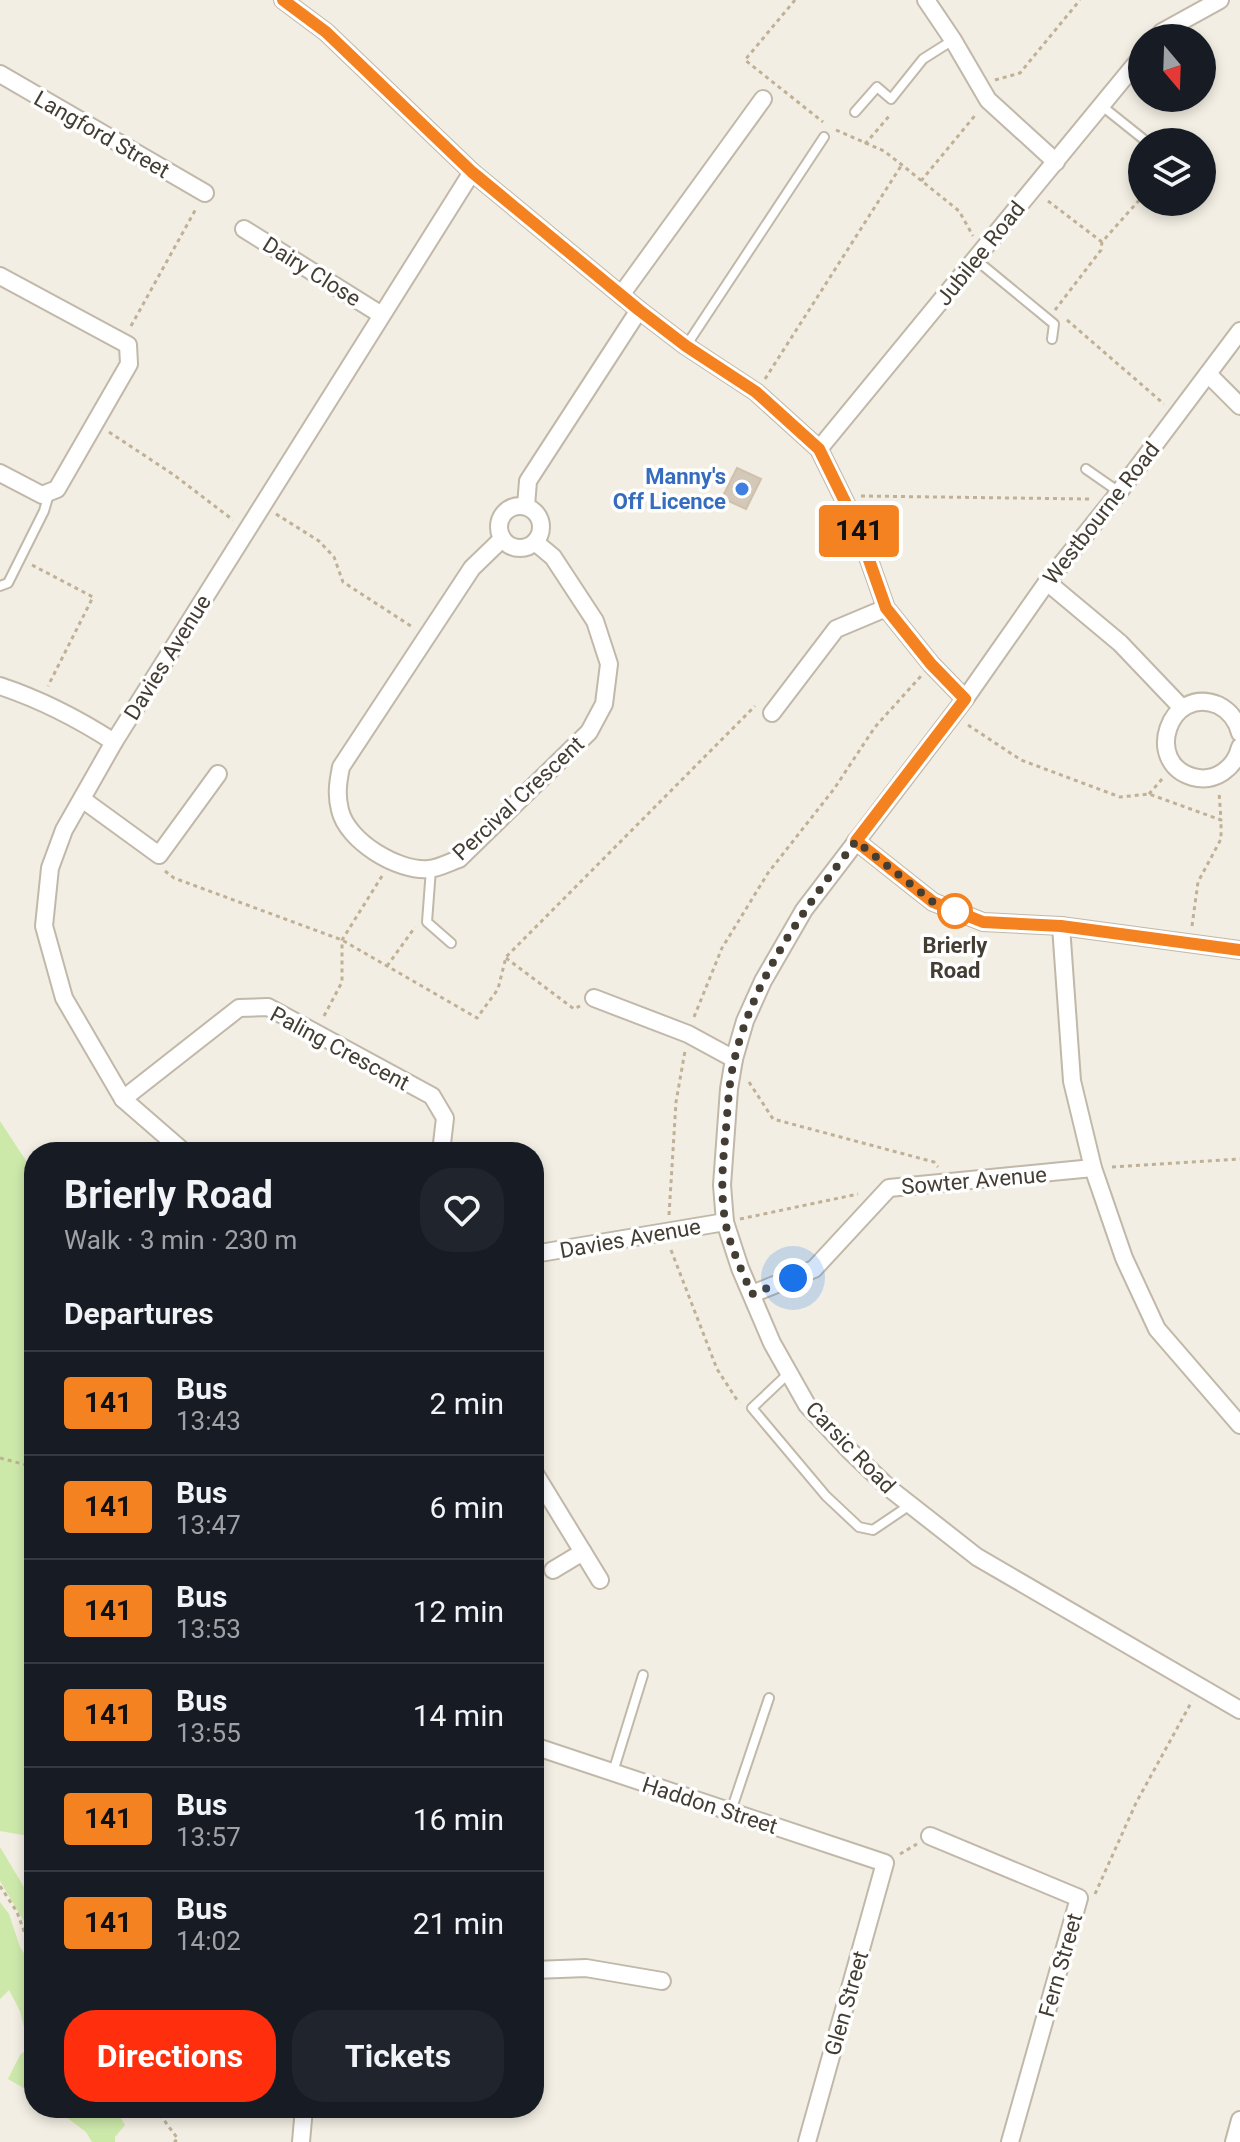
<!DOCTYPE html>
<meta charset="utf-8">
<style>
:root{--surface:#171b24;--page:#20242c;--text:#f1f3f6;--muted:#9ea1a6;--line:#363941;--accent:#ff2f0e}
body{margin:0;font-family:Roboto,sans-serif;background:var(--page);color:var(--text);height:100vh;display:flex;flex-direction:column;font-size:30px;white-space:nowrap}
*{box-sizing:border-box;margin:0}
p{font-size:26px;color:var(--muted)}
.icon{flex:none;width:44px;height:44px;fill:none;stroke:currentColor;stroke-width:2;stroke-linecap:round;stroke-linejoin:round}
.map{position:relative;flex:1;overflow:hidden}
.drawer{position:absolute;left:24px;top:1142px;width:520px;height:976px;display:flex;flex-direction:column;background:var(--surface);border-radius:32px;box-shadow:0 4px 12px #0003}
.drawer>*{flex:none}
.badge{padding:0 16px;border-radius:6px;font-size:28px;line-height:52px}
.needle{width:52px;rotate:161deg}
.buttons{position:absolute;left:1128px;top:24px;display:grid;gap:16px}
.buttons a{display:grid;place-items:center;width:88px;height:88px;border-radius:50%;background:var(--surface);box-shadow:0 4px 12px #0003;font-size:40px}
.you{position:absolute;width:40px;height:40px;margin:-20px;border:6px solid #fff;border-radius:50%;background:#1a73e8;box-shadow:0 0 0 12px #1a73e833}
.map>.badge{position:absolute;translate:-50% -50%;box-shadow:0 0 0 4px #fff}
h2{padding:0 40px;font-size:30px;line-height:72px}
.round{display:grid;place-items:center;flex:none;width:84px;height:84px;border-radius:32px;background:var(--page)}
.summary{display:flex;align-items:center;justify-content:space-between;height:136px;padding:0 40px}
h1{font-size:38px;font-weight:700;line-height:60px}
.cta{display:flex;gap:16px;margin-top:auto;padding:16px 40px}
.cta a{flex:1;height:92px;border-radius:32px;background:var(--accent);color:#fff;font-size:32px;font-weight:700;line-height:92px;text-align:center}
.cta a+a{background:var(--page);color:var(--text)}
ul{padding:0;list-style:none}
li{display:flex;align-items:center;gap:24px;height:104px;padding:0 40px;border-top:2px solid var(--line)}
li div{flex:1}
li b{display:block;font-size:30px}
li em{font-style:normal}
li .badge{min-width:88px;font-weight:700;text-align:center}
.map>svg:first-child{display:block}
.green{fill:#cde9aa}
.building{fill:#d4c9b8;stroke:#cfc1ab;stroke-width:2}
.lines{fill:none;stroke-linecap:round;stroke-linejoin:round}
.service-casing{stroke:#c1b8a9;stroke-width:12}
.minor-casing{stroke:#c1b8a9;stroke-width:20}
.path{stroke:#c0b196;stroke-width:3;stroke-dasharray:4 4;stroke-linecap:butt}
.service{stroke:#fff;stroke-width:8}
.minor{stroke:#fff;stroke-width:16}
.line-casing{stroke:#fff;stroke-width:18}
.line{stroke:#f58220;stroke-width:12}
.walk{stroke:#443d33;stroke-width:8;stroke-dasharray:0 14.4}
.shop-dot{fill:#3f7fe0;stroke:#fff;stroke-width:3}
.stop-dot{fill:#fff;stroke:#f58220;stroke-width:4}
.labels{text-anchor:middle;stroke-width:7;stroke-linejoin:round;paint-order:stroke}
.street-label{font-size:22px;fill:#443d33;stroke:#fff}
.shop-label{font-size:22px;font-weight:bold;fill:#366cbe;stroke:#fff;text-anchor:end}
.stop-label{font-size:22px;font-weight:bold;fill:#443d33;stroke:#fff}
</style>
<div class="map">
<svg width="1240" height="2142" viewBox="0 0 1240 2142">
<rect width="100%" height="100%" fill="#f2eee3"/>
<!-- green -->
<g class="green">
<polygon points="0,1121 34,1173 34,1837 0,1831"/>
<polygon points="0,1847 34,1904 34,1938 0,1881"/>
<polygon points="0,1902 9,1914 20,1947 34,1970 34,2094 8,2079 20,2055 29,2048 20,2011 9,1990 0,1999"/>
<polygon points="54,2108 115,2108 125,2125 115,2137 115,2142 92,2142 86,2132"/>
</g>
<!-- building -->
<polygon class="building" points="737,468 761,479 746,509 722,498"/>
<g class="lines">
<defs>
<g id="service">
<polyline points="1102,106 1147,142"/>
<polyline points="855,112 877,87 891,99 923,59 953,40"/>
<polyline points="975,259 1054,324 1052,339"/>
<polyline points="686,346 824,137"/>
<polyline points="1086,469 1119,492"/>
<polyline points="0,586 8,583 44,511 49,494"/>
<polyline points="431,869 427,922 451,943"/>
<polyline points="789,1373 752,1408 826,1496 859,1527 873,1530 910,1505"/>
<polyline points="613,1772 643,1675"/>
<polyline points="731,1811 769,1698"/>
</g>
<g id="minor">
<polyline points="283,0 326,32 472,172 639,310 686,346 756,392 819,449 857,526 886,608 931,664 965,699"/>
<polyline points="926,0 953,40 988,100 1056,162"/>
<polyline points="1157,38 1162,32 1220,0"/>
<polyline points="0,74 205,193"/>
<polyline points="244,229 380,314"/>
<polyline points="0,276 128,345 129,364 57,489 42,495 0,473"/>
<polyline points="621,295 763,99"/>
<polyline points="1240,331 1113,500 1047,582 965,699 804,910 763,981 745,1021 734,1059 729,1089 722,1185 725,1222 740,1268 772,1343 807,1405 849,1450 889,1488 977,1557 1240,1710"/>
<polyline points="1208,374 1240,406"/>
<polyline points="819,449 1142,56"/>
<circle cx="520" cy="527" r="21"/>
<polyline points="526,506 528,481 639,310"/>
<path d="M502,539L472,568L341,767C338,782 336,795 340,810C347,841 398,872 429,869C439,868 450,862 459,859L589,732L604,704L609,664L595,621L553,557L535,542"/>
<polyline points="1047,582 1120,643 1182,708"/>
<path d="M0,686C42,700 77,718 114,742"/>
<polyline points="772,713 836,629 886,608"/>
<path d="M1240,733C1237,721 1230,711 1218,705C1169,685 1143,763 1193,777C1215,783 1235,768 1240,747"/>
<polyline points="82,799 159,855 218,774"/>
<polyline points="856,841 933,902 983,922 1061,926 1240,950"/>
<polyline points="1061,926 1072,1081 1093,1168 1124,1258 1157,1329 1240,1425"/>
<polyline points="594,998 688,1034 734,1059"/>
<polyline points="123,1099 239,1008 268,1007 432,1096 445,1118 441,1152"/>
<polyline points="184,1152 123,1099 64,998 44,926 50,868 64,830 114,742 472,172"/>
<polyline points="534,1254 725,1222"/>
<polyline points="752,1294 814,1269 889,1188 1093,1168"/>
<polyline points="534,1472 600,1580"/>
<polyline points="553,1570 583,1552"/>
<polyline points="534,1746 885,1863 807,2142"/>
<polyline points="930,1836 1079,1898 1010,2142"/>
<polyline points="534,1970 586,1968 662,1981"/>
<polyline points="301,2142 304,2108"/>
<polyline points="1234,2142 1240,2120"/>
</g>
</defs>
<!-- service casing -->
<use href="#service" class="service-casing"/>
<!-- minor casing -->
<use href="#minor" class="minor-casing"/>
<!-- path -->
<g class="path">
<polyline points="795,0 745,60 823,122"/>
<polyline points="995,80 1020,73 1080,0"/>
<polyline points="836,130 884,151 902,165 959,211 973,236"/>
<polyline points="865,144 891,114"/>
<polyline points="921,181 977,113"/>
<polyline points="1048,201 1102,242"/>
<polyline points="1055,310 1101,250 1102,242 1142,197"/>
<polyline points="1067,320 1164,404"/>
<polyline points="131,326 197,207"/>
<polyline points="765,379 901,166"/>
<polyline points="109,432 174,475 233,520"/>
<polyline points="861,496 1089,499"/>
<polyline points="276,514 319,541 334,557 343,582 414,628"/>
<polyline points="32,565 93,597 48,686"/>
<polyline points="968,725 1021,760 1120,797 1149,794 1221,820 1219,792"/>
<polyline points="1149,794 1162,779"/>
<polyline points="165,871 174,878 342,940 477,1018 498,989 506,957 755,706"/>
<polyline points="1192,926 1198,882 1221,839 1221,820"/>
<polyline points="506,958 574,1009 580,1006"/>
<polyline points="387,966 415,927"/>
<polyline points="324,1016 342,982 342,940 382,876"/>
<polyline points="694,1017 722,948 768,873 834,789 875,727 921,676"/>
<polyline points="749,1082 773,1119 934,1162 938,1167"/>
<polyline points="1112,1167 1240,1159"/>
<polyline points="669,1215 676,1102 685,1051"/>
<polyline points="740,1219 858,1194"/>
<polyline points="671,1250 717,1369 739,1403"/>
<polyline points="0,1458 34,1467"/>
<polyline points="900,1854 917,1844"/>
<polyline points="0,1886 17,1912 34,1958"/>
<polyline points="1095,1894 1136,1803 1192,1701"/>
<polyline points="155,2108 178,2139 174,2142"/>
</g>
<!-- service -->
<use href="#service" class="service"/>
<!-- minor -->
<use href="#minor" class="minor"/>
</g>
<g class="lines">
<defs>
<polyline id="line" points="283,0 326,32 472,172 639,310 686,346 756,392 819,449 857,526 886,608 931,664 965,699 856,841 933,902 983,922 1061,926 1240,950"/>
</defs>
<!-- line casing -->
<use href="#line" class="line-casing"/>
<!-- line -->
<use href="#line" class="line"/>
<!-- walk -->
<path class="walk" d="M793,1278L752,1294C742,1271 729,1245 725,1220C720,1190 723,1159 726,1129C728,1105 729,1080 735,1057C755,975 806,907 856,841L933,902L958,912L955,911"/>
</g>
<!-- markers -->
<circle class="shop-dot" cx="742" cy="489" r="8"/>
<circle class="stop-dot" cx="955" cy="911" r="16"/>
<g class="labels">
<!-- street labels -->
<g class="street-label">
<text transform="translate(102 134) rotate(30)" y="8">Langford Street</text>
<text transform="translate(980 253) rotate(-51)" y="8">Jubilee Road</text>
<text transform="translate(312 271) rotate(32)" y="8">Dairy Close</text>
<text transform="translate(1101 513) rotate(-52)" y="8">Westbourne Road</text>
<text transform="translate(167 657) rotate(-58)" y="8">Davies Avenue</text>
<text transform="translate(518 798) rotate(-43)" y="8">Percival Crescent</text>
<text transform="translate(340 1048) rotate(28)" y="8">Paling Crescent</text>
<text transform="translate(974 1180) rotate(-5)" y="8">Sowter Avenue</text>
<text transform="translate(630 1238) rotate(-10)" y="8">Davies Avenue</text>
<text transform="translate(851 1447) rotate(46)" y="8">Carsic Road</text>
<text transform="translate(710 1805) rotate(18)" y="8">Haddon Street</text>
<text transform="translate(1060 1965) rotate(-74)" y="8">Fern Street</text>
<text transform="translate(846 2003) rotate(-74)" y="8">Glen Street</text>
</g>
<!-- shop labels -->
<g class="shop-label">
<text x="726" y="484">Manny's<tspan x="726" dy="25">Off Licence</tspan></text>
</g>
<!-- stop labels -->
<g class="stop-label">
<text x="955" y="953">Brierly<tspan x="955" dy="25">Road</tspan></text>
</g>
</g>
</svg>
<div class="buttons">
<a><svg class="needle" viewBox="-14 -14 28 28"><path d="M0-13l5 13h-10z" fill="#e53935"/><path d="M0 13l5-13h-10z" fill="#9ea1a6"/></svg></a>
<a><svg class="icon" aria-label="layers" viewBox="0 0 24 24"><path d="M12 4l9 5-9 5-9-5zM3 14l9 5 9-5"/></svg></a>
</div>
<div class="you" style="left:793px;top:1278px"></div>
<b class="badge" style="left:859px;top:531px;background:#f58220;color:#111">141</b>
<section class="drawer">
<div class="summary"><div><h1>Brierly Road</h1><p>Walk · 3 min · 230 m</p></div><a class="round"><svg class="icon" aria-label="heart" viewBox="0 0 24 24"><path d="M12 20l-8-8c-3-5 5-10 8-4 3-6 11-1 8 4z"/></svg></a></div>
<h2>Departures</h2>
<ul>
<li><span class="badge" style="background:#f58220;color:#111">141</span><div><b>Bus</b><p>13:43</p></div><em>2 min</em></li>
<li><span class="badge" style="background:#f58220;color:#111">141</span><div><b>Bus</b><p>13:47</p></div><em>6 min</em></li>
<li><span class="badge" style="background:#f58220;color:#111">141</span><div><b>Bus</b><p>13:53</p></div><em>12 min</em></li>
<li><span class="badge" style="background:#f58220;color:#111">141</span><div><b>Bus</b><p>13:55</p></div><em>14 min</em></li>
<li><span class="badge" style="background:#f58220;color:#111">141</span><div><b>Bus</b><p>13:57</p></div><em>16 min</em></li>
<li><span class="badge" style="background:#f58220;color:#111">141</span><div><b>Bus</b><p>14:02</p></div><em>21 min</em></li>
</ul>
<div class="cta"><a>Directions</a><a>Tickets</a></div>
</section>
</div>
